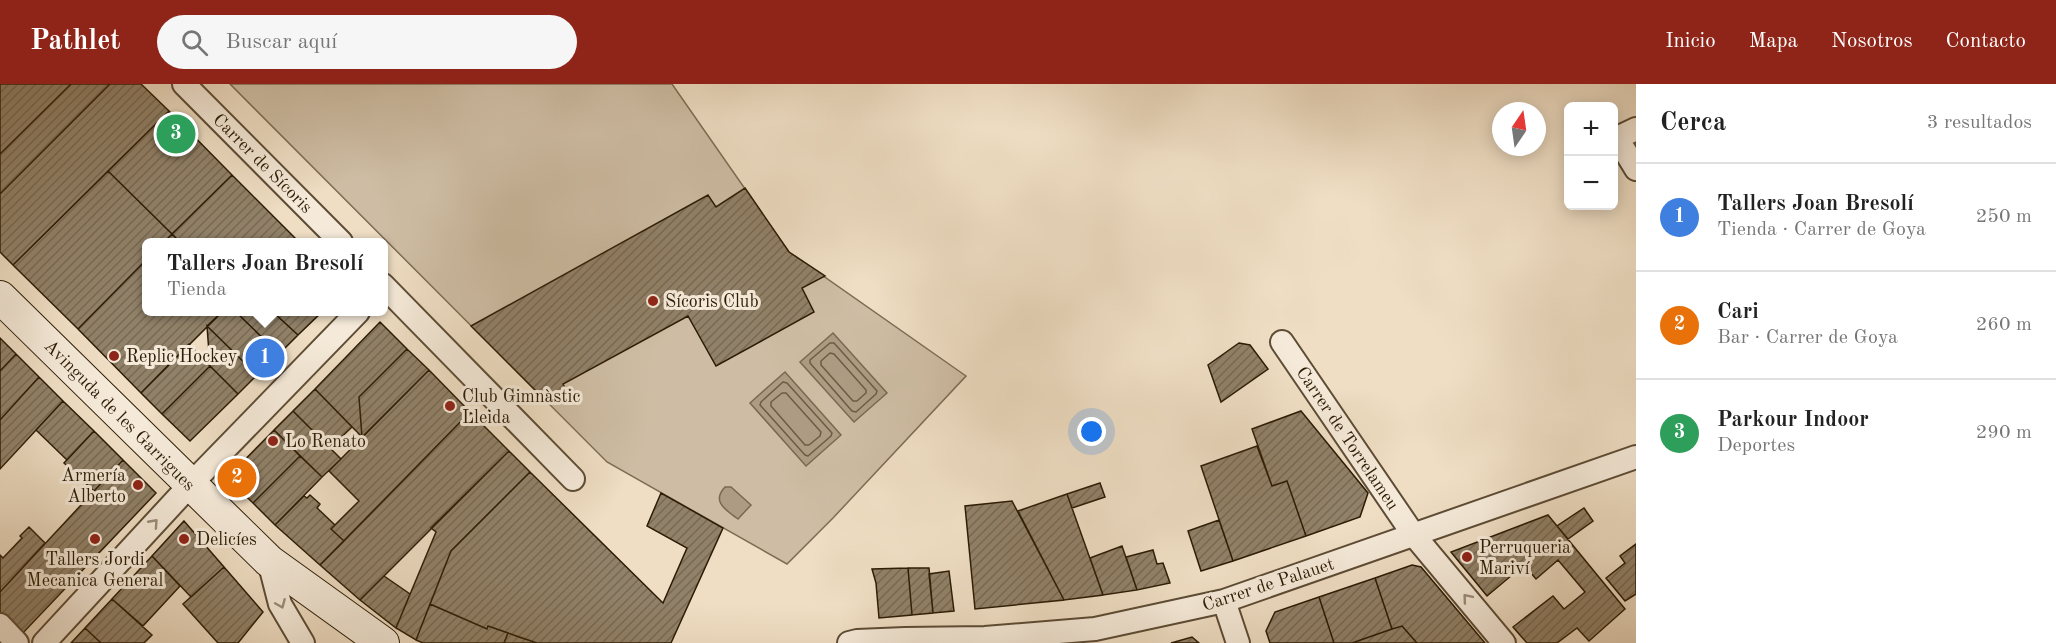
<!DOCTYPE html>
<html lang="es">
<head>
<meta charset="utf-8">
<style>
  :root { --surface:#fff; --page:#f6f6f6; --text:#222; --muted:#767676; --line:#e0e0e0; --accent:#8f2418 }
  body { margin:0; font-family:"Old Standard TT",serif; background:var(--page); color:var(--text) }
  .controls { position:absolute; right:18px; top:18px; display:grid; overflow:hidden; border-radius:9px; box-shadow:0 3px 15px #0003 }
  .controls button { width:54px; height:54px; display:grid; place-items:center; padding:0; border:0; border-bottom:2px solid var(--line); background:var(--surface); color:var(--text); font:30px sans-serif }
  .compass { position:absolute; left:1492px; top:18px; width:54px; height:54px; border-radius:50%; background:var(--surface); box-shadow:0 3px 15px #0003; rotate:13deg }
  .you { position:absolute; left:1092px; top:348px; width:21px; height:21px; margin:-15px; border:4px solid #fff; border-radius:50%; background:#1a73e8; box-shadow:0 0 0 9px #1a73e833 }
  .badge { display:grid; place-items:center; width:39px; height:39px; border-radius:50%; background:var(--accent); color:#fff; font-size:20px; font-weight:700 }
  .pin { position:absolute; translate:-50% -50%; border:3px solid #fff; box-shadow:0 2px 6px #0006 }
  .popup { position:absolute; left:142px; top:154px; width:246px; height:78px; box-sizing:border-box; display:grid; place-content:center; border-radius:9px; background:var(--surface); filter:drop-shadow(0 2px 4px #0005); font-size:20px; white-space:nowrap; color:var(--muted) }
  .popup b { font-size:22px; color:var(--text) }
  .popup::after { content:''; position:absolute; left:50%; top:100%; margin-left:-12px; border:12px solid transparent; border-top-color:var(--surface) }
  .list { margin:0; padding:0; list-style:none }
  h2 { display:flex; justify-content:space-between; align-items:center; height:78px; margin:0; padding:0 24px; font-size:26px }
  h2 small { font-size:20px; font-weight:400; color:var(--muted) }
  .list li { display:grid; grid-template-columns:39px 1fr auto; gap:18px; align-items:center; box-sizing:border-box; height:108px; padding:0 24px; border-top:2px solid var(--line) }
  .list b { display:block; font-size:22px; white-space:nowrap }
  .list p { margin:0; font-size:20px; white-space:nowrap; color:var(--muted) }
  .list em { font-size:20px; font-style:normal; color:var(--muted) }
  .icon { flex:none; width:33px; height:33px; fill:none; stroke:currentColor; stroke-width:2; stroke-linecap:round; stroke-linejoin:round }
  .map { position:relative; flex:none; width:1636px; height:559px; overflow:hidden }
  header { display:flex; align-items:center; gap:36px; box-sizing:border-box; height:84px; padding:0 30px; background:var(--accent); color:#fff }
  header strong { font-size:28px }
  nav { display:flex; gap:33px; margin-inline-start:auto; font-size:21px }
  .search { width:420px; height:54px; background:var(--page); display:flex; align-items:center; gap:15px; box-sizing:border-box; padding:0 21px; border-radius:33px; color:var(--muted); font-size:22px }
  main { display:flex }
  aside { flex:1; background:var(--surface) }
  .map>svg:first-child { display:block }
  .grass { fill:#cebda4; stroke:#7d6c54; stroke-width:1.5 }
  .water { fill:#ad9c83; stroke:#796951; stroke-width:1.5 }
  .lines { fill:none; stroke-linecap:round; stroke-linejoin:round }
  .shore { stroke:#6c5c44; stroke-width:1.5 }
  .building { fill:url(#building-hatch); stroke:#2c1c05; stroke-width:1.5 }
  .street-casing { stroke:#5d4c35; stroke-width:26 }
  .secondary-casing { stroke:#2c1c05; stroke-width:34 }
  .street { stroke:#f5ead9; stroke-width:22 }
  .secondary { stroke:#f5ead9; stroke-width:32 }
  .oneway { stroke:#9b8d7a }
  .poi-dot { fill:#8f2418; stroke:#f5ead9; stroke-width:2 }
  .labels { text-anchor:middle; stroke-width:6; stroke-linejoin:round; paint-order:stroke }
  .street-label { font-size:18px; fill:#2c1c05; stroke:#f5ead9 }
  .poi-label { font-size:18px; fill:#2c1c05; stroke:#f5ead9; text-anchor:start }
</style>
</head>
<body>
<header>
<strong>Pathlet</strong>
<div class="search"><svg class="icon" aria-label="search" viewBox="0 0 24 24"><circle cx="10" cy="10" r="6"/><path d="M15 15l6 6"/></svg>Buscar aquí</div>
<nav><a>Inicio</a><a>Mapa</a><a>Nosotros</a><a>Contacto</a></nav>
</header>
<main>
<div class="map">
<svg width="1636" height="559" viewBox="0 0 1636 559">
  <defs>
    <pattern id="building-hatch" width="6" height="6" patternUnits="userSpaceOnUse" patternTransform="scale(1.5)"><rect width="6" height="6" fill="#918168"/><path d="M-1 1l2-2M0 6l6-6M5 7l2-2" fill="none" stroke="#776954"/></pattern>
  </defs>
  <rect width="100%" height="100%" fill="#efdec4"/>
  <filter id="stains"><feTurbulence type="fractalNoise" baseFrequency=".00333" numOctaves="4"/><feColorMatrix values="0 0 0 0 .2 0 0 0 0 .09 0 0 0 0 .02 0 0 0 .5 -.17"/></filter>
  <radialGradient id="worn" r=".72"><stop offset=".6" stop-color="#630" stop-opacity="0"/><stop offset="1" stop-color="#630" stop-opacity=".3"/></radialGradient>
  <path class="grass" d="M230,0H672L789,168L966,292L833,434L787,480L607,378Z"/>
  <path class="water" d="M833,249L887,309L854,338L800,278Z
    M785,288L841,351L806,382L750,319Z
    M725,403H731L751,421L738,435C726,426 711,418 725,403Z"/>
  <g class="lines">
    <path class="shore" d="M830,259H834L877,307L876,310L856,328L852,327L810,279V276Z
      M830,269L834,270L866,306V309L857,317H853L821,281V277Z
      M783,298L787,299L832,349L831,352L808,372L805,371L760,321L761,318Z
      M782,309H786L821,348L820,352L809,361H805L771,322V318Z"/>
  </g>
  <path class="building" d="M0,0H71L0,70Z
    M71,0H110L0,110V70Z
    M110,0H141L169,27L13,181L0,168V110Z
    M169,27L232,91L172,150L108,87Z
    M108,87L172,150L164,158H146V176L78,245L13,181Z
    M232,91L295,154L291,158H180L172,150Z
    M745,104L789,168L825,192L802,204L814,228L716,282L688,232L563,300L566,306L546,317L471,242L708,111L716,123Z
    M172,150L180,158H164Z
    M146,176V228H222L141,309L78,245Z
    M222,228H236L279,270L257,291L207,242Z
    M236,228H273L298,251L279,270Z
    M273,228H322L298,251Z
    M380,238L407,265L359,313L362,353L315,305Z
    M207,242L257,291L238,310L210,282Z
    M0,254L16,270L0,287Z
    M1239,259L1250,261L1268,285L1221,318L1208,281Z
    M189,260L210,282L162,330L141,309Z
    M407,265L429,286L362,353L359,313Z
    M16,270L39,293L0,336V287Z
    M210,282L238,310L190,357L162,330Z
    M429,286L470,328L344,457L331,445L359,417L329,387Z
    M39,293L63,317L0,385V336Z
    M315,305L352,343L330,364L293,327Z
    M63,317L94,347L67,376L36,346Z
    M293,327L341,375L322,393L274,346Z
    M1301,327L1368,409L1360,433L1306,452L1287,397L1272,402L1252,345Z
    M470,328L509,367L360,516L320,481Z
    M274,346L300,372L253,419L227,394Z
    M94,347L123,376L94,407L64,379Z
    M1257,362L1272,402L1287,397L1306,452L1233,477L1201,382Z
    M509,367L530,388L451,467L416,556L396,544L436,448L431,444Z
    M300,372L322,393L275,441L253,419Z
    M123,376L156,409L21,551L0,528V508Z
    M530,388L663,519L687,464L647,442L661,409L723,444L671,559H537L488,542L487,545L430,520L451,467Z
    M1100,399L1105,413L1072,424L1067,410Z
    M1067,410L1072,424L1103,511L1064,516L1018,427Z
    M310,411L320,420L317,424L335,441L331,445L344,457L320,481L275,441L304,412L307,414Z
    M1012,417L1064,516L975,525L965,422Z
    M1584,424L1593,437L1568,455L1557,442Z
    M1548,431L1625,525L1589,557L1577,544L1557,559H1527L1513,543L1553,512L1564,525L1585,508L1558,476L1536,495L1524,481L1487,512L1451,468Z
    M1219,436L1233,477L1201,487L1188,447Z
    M184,437L224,483L191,513L152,472Z
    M29,443L45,459L0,508V471L3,474L22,454L20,452Z
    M1636,460V510L1625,517L1606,494L1625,479L1620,472Z
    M1122,462L1137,506L1103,511L1090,474Z
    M1153,466L1157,480L1163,479L1170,499L1137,506L1126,473Z
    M152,472L180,502L143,542L112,515Z
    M1412,481L1421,483L1485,559H1417L1402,542L1392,545L1375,494Z
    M224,483L263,528L238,559H218L183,520Z
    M908,484L912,531L879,534L876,499L872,485Z
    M908,484H929L933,529L912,531Z
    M949,487L954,527L933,529L929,490Z
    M384,492L410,510L396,544L360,516Z
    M1375,494L1392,545L1352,559H1334L1319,513Z
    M1319,513L1334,559H1270L1266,547L1275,528Z
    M112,515L152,551L144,559H101L85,544Z
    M430,520L487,545L488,542L508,549L504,559H423L416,556Z
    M1402,542L1417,559H1352L1392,545Z
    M85,544L101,559H71Z
    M508,549L519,553L537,559H504Z
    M1192,553L1199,559H1171Z"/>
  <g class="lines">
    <g class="street-casing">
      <path id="street" d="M184,0L341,158
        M1636,45L1617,54L1636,85
        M383,201L573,395
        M1282,258L1413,450L1504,559
        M269,477L280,520L303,559
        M1224,517L1238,559
        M0,541L17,559
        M44,559L190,401L358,228
        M849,559L857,557L905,555L985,554L1095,545L1224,517L1636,373"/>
    </g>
    <g class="secondary-casing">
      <path id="secondary" d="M0,213L269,477L383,559"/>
    </g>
    <use href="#street" class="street"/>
    <use href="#secondary" class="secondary"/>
  </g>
  <defs><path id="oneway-chevron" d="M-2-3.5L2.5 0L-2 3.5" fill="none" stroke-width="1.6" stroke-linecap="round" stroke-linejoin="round" transform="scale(1.5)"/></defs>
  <g class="oneway">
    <use href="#oneway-chevron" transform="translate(154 439) rotate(-48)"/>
    <use href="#oneway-chevron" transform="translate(1467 514) rotate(-130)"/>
    <use href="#oneway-chevron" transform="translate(281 520) rotate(67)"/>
  </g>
  <g class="poi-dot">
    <circle cx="653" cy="217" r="6"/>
    <circle cx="114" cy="272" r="6"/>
    <circle cx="450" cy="322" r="6"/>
    <circle cx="273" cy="357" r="6"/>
    <circle cx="138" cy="401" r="6"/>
    <circle cx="95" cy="455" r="6"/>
    <circle cx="184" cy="455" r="6"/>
    <circle cx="1467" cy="473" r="6"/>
  </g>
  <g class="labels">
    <g class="street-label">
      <text transform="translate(263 79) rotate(45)" y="6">Carrer de Sícoris</text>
      <text transform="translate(120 331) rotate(45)" y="6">Avinguda de les Garrigues</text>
      <text transform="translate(1348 354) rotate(56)" y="6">Carrer de Torrelameu</text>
      <text transform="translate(1268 500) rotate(-18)" y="6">Carrer de Palauet</text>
    </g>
    <g class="poi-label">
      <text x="665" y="223">Sícoris Club</text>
      <text x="126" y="278">Replic Hockey</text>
      <text x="462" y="318">Club Gimnàstic<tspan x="462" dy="21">Lleida</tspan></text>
      <text x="285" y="363">Lo Renato</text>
      <text x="126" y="397" text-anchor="end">Armería<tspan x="126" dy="21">Alberto</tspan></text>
      <text x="196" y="461">Delicíes</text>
      <text x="1479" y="469">Perruqueria<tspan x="1479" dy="21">Mariví</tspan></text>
      <text x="95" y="481" text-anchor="middle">Tallers Jordi<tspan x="95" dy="21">Mecanica General</tspan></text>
    </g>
  </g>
  <rect width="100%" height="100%" filter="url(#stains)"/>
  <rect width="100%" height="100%" fill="url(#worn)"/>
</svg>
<div class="controls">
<button>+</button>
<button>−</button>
</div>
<svg class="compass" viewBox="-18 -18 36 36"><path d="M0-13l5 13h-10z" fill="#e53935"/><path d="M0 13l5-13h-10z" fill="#767676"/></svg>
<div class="you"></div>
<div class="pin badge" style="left:265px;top:274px;background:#3f7fe0">1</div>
<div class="popup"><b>Tallers Joan Bresolí</b>Tienda</div>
<div class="pin badge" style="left:237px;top:394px;background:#e8710a">2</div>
<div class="pin badge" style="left:176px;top:50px;background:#2e9e5b">3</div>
</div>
<aside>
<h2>Cerca<small>3 resultados</small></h2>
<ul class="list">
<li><span class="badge" style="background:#3f7fe0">1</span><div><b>Tallers Joan Bresolí</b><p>Tienda · Carrer de Goya</p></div><em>250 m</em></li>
<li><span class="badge" style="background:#e8710a">2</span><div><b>Cari</b><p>Bar · Carrer de Goya</p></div><em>260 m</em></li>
<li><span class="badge" style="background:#2e9e5b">3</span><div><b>Parkour Indoor</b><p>Deportes</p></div><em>290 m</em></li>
</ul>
</aside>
</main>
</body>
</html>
